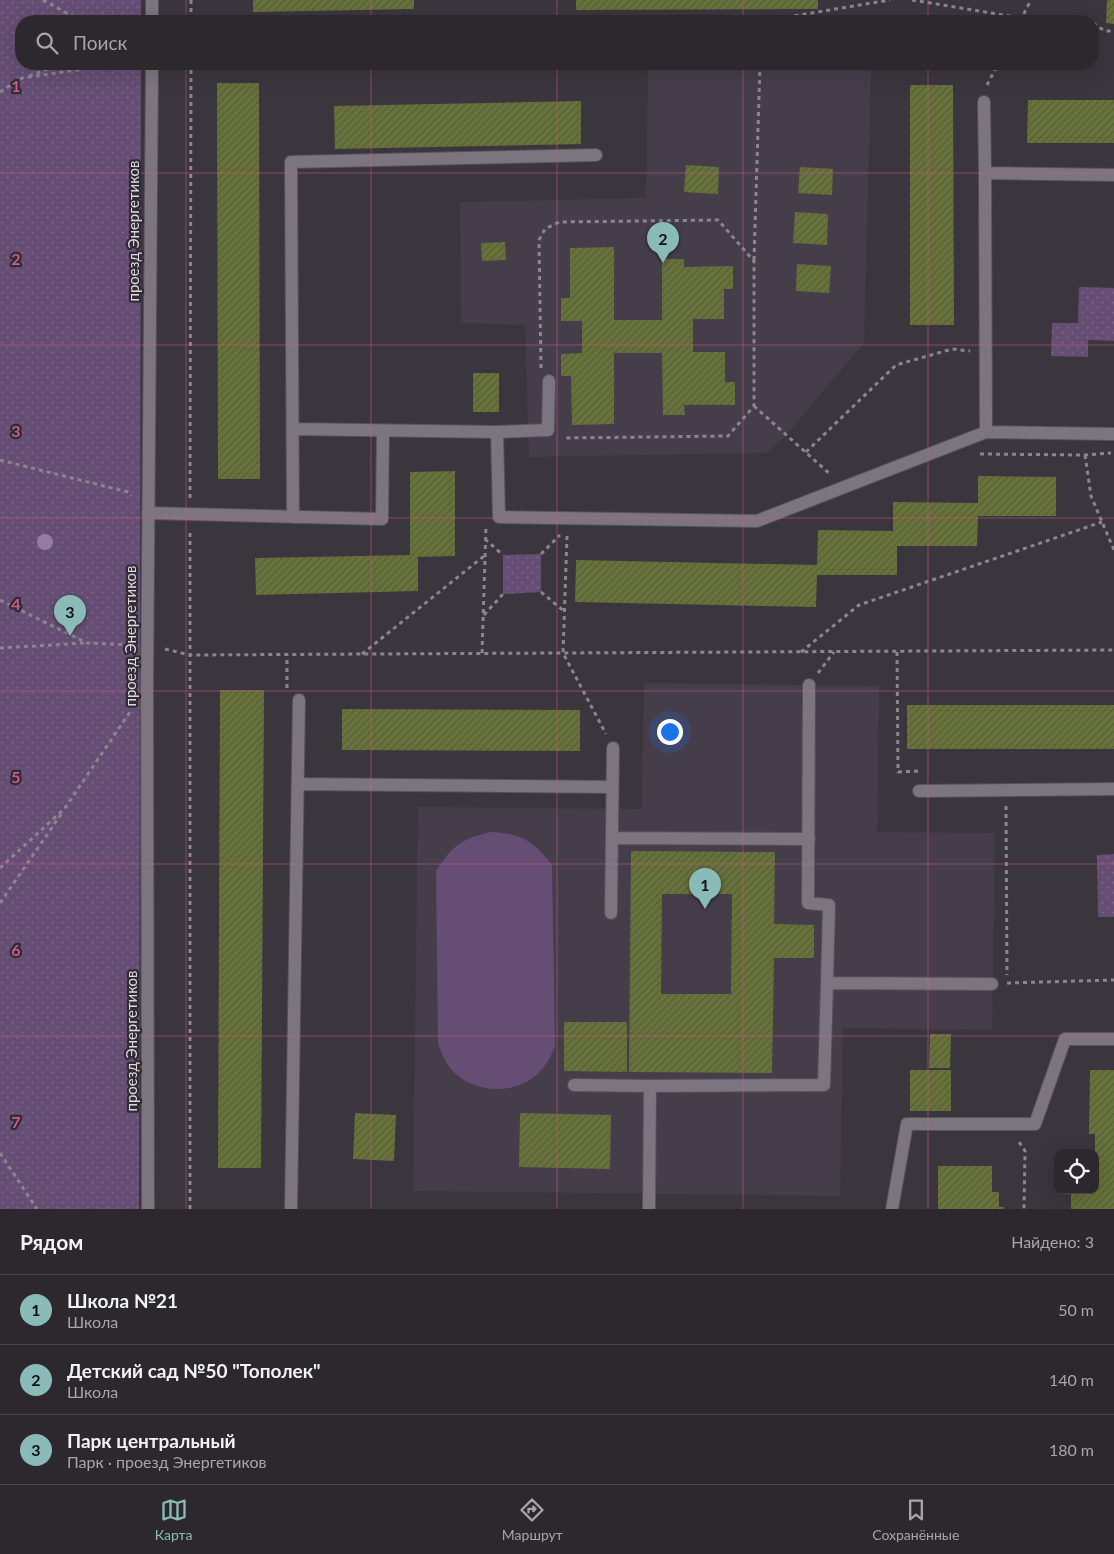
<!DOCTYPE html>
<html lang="ru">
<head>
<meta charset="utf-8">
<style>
  :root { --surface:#2c282e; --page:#38343a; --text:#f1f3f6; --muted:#a6a6aa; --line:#48444a; --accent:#8bbbb9 }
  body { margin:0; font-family:Lato,sans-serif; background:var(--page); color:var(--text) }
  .controls { position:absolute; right:15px; bottom:15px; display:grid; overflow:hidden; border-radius:10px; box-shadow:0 5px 20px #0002 }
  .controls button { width:45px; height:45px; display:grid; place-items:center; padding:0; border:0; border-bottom:1px solid var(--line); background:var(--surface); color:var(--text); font:25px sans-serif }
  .you { position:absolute; left:669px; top:731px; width:18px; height:18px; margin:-12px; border:4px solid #fff; border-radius:50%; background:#1a73e8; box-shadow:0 0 0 8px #1a73e833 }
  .badge { display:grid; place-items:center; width:32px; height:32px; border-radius:50%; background:var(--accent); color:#111; font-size:16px; font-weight:700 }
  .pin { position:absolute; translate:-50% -41px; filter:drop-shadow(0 1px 2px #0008) }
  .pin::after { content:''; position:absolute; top:26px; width:18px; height:15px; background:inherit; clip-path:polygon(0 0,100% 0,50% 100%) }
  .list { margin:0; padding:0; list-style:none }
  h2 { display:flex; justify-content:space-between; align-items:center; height:65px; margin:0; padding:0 20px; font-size:21px }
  h2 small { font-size:16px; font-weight:400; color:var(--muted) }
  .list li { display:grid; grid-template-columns:32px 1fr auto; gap:15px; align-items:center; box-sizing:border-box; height:70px; padding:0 20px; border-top:1px solid var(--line) }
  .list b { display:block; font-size:19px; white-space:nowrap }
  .list p { margin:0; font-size:16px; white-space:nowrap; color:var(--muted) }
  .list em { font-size:16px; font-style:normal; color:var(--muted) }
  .icon { flex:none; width:28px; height:28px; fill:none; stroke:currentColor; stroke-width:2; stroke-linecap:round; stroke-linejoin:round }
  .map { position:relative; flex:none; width:1114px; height:1209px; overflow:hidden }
  .search { position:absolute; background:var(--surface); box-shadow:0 5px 20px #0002; left:15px; right:15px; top:15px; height:55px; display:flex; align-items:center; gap:12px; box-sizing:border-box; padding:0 18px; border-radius:20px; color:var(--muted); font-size:19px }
  .sheet { height:275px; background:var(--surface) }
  nav { display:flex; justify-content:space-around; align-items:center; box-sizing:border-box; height:70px; border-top:1px solid var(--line); background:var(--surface); font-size:14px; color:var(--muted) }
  nav a { display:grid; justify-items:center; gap:2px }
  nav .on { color:var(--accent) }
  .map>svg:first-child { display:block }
  .built { fill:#463d4b }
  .park { fill:url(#park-dots) }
  .pitch { fill:#654d73 }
  .building { fill:url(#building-hatch); fill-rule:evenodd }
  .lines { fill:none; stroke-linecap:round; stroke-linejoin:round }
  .lane-casing { stroke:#565259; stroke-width:14 }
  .secondary-casing { stroke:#565259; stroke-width:14 }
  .path { stroke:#8b868e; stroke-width:3; stroke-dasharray:4 4; stroke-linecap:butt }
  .lane { stroke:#7c757f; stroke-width:12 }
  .secondary { stroke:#7c757f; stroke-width:12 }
  .tree { fill:#9679a6 }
  .grid { fill:none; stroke:#cb5c89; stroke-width:1; stroke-opacity:0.55 }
  .labels { text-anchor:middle; stroke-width:4.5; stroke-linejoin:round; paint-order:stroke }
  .street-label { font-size:15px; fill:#ddd9df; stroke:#312b34 }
  .grid-label { font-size:16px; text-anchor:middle; font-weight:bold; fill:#cb5c89; stroke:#312b34; stroke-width:4.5; stroke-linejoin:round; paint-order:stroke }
</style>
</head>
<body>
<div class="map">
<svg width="1114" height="1209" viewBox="0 0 1114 1209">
  <defs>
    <pattern id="park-dots" width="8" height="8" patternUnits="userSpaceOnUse" patternTransform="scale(1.25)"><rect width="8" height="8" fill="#654d73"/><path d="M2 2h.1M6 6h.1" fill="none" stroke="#7b6686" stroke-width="1.8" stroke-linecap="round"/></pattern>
    <pattern id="building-hatch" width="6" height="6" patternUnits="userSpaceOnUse" patternTransform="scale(1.25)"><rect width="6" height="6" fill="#687339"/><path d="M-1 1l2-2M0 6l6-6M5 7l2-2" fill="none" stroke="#575c3e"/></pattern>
  </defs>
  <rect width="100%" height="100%" fill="#3b353e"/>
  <path class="built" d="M648,69L871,70L864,343L786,435L767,453L529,457L525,325L461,323L460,202L646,198Z
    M644,683L879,686L877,832L995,833L992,1030L843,1028L840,1196L413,1191L418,807L642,809Z"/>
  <path class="park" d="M0,0H141V21H21V64H141L139,1209H0Z
    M1079,287L1114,288V341L1088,340V357L1051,356L1052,323H1078Z
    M541,554V592L503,594V555Z
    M1114,854V917H1098L1097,855Z"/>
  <path class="pitch" d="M490,832C520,833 534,841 552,865L555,1047C552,1052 550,1059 546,1064C527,1093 484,1097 457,1075C447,1067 442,1055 438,1043L436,871C453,845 460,840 490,832Z"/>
  <path class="building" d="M253,0H414V9L253,12Z
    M576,0H818V9L576,10Z
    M1107,0H1114V24L1106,23Z
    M217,83H259L260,479H218Z
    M910,85H953L954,325H910Z
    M1028,100H1114V143H1027Z
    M581,101V144L335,149L334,106Z
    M686,165L719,167L718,194L684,192Z
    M800,167L833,169L832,195L798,193Z
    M795,212L828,214L827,245L793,243Z
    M505,242L506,260L482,261L481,243Z
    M614,247V320H662V259H684V267L733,266V289H724V319H693V352H725V382H735V405H684L685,415H663L662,353H614V424L572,425L571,376H561V354L582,353V321H561V298H570V248Z
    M797,264L831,266L829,293L796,291Z
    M473,373H499V412H473Z
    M455,471V556L418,557V591L256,595L255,558L410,555V472Z
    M978,476L1056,477V516H978L977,546H897V575H817L816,607L575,602L576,560L817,565L818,530L893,531V502L978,503Z
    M220,690H264L261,1168H218Z
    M907,705H1114V749H907Z
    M342,709L580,710V751L342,750Z
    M631,851L775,852L774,924L814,925V958H774L772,1073L629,1072ZM662,894H732L731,994H661Z
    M564,1022H627V1072L564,1071Z
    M930,1034H951L950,1068H929Z
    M910,1070H951V1111H910Z
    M1090,1070H1114V1209H1071V1190H1095V1134H1089Z
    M355,1113L396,1115L394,1161L353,1159Z
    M520,1113L611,1115L610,1169L519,1167Z
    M938,1166H992V1192H999V1207H1004V1209H938Z"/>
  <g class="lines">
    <g class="lane-casing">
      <path id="lane" d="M984,102L985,173
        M293,429L497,432L499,517L757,521L986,432L1114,434
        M497,432L548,430L549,381
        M986,432L985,173L1114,175
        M148,513L382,519L383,431
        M293,517L291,162L596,155
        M809,685L808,903L829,905L827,983
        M298,784L612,787
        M919,791L1114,789
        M612,838L809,839
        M611,913L613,748
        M574,1085L650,1086
        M291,1209L299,700
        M649,1209L650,1086L824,1085L827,983L992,984
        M892,1209L907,1124H1035L1065,1039H1114"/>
    </g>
    <g class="secondary-casing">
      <path id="secondary" d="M152,21V0
        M148,1209L147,687L152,64"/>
    </g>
    <path class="path" d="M43,0L81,21
      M191,0V21
      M912,0L1022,18L1085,19L1089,21
      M763,21L890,0
      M1020,21L1031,0
      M1093,23L1105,31H1114
      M29,76L62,64
      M987,85L998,64
      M0,92L22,78L118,64
      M754,260L760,64
      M541,368L539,240L545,229L559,222L718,220L754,261V406L728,436L563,438
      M754,406L831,475
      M806,452L896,365L952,349L970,351
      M980,454L1085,455L1111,453
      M1085,455L1091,496L1114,550
      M0,460L128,492L131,496
      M190,498L191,64
      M567,536L563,653L606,734
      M485,539L503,555
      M541,554L560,535
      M541,592L565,612
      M0,600L87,643L132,645
      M484,615L503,594
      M0,648L86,643
      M165,649L190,655L1114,650
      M801,652L859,605L1102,522
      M897,652L898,772L919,771V773
      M482,653L486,527
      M362,654L484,556
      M818,673L834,652
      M287,688V655
      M1006,806L1007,975
      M0,868L65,808L130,712
      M0,903L62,813
      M1007,983L1114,980
      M1019,1142L1025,1151L1024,1209
      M0,1153L37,1209
      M190,1209V530"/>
    <use href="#lane" class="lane"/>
    <use href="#secondary" class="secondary"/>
  </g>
  <circle class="tree" cx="45" cy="542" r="8"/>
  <path class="grid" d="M186,0V21M371,0V21M557,0V21M743,0V21M928,0V21M186,64V1209M371,64V1209M557,64V1209M743,64V1209M928,64V1209M0,173H1114M0,345H1114M0,518H1114M0,691H1114M0,864H1114M0,1036H1114"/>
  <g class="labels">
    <g class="street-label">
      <text transform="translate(134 231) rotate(-90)" y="5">проезд Энергетиков</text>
      <text transform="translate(131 636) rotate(-90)" y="5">проезд Энергетиков</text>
      <text transform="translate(132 1041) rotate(-90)" y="5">проезд Энергетиков</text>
    </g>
  </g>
  <g class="grid-label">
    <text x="16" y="92">1</text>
    <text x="16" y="265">2</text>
    <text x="16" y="437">3</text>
    <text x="16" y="610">4</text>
    <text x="16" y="783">5</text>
    <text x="16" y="956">6</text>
    <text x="16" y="1128">7</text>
  </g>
</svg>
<div class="controls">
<button><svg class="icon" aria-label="locate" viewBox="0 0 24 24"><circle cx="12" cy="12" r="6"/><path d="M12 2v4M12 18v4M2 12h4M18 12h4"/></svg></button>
</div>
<div class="you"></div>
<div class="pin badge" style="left:705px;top:909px">1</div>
<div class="pin badge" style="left:663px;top:263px">2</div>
<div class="pin badge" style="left:70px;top:636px">3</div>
<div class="search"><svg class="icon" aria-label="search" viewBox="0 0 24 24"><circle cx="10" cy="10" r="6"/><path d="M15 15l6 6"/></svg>Поиск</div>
</div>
<section class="sheet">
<h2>Рядом<small>Найдено: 3</small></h2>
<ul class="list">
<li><span class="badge">1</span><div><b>Школа №21</b><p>Школа</p></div><em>50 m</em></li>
<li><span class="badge">2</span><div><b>Детский сад №50 &quot;Тополек&quot;</b><p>Школа</p></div><em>140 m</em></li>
<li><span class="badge">3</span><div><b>Парк центральный</b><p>Парк · проезд Энергетиков</p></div><em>180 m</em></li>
</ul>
</section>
<nav>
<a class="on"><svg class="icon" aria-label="map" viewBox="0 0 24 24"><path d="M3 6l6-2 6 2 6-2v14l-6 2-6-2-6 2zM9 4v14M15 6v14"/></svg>Карта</a>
<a><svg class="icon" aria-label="directions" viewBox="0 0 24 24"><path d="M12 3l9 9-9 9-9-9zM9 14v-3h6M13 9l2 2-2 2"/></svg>Маршрут</a>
<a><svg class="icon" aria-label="saved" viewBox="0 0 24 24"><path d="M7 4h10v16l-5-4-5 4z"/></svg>Сохранённые</a>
</nav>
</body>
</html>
